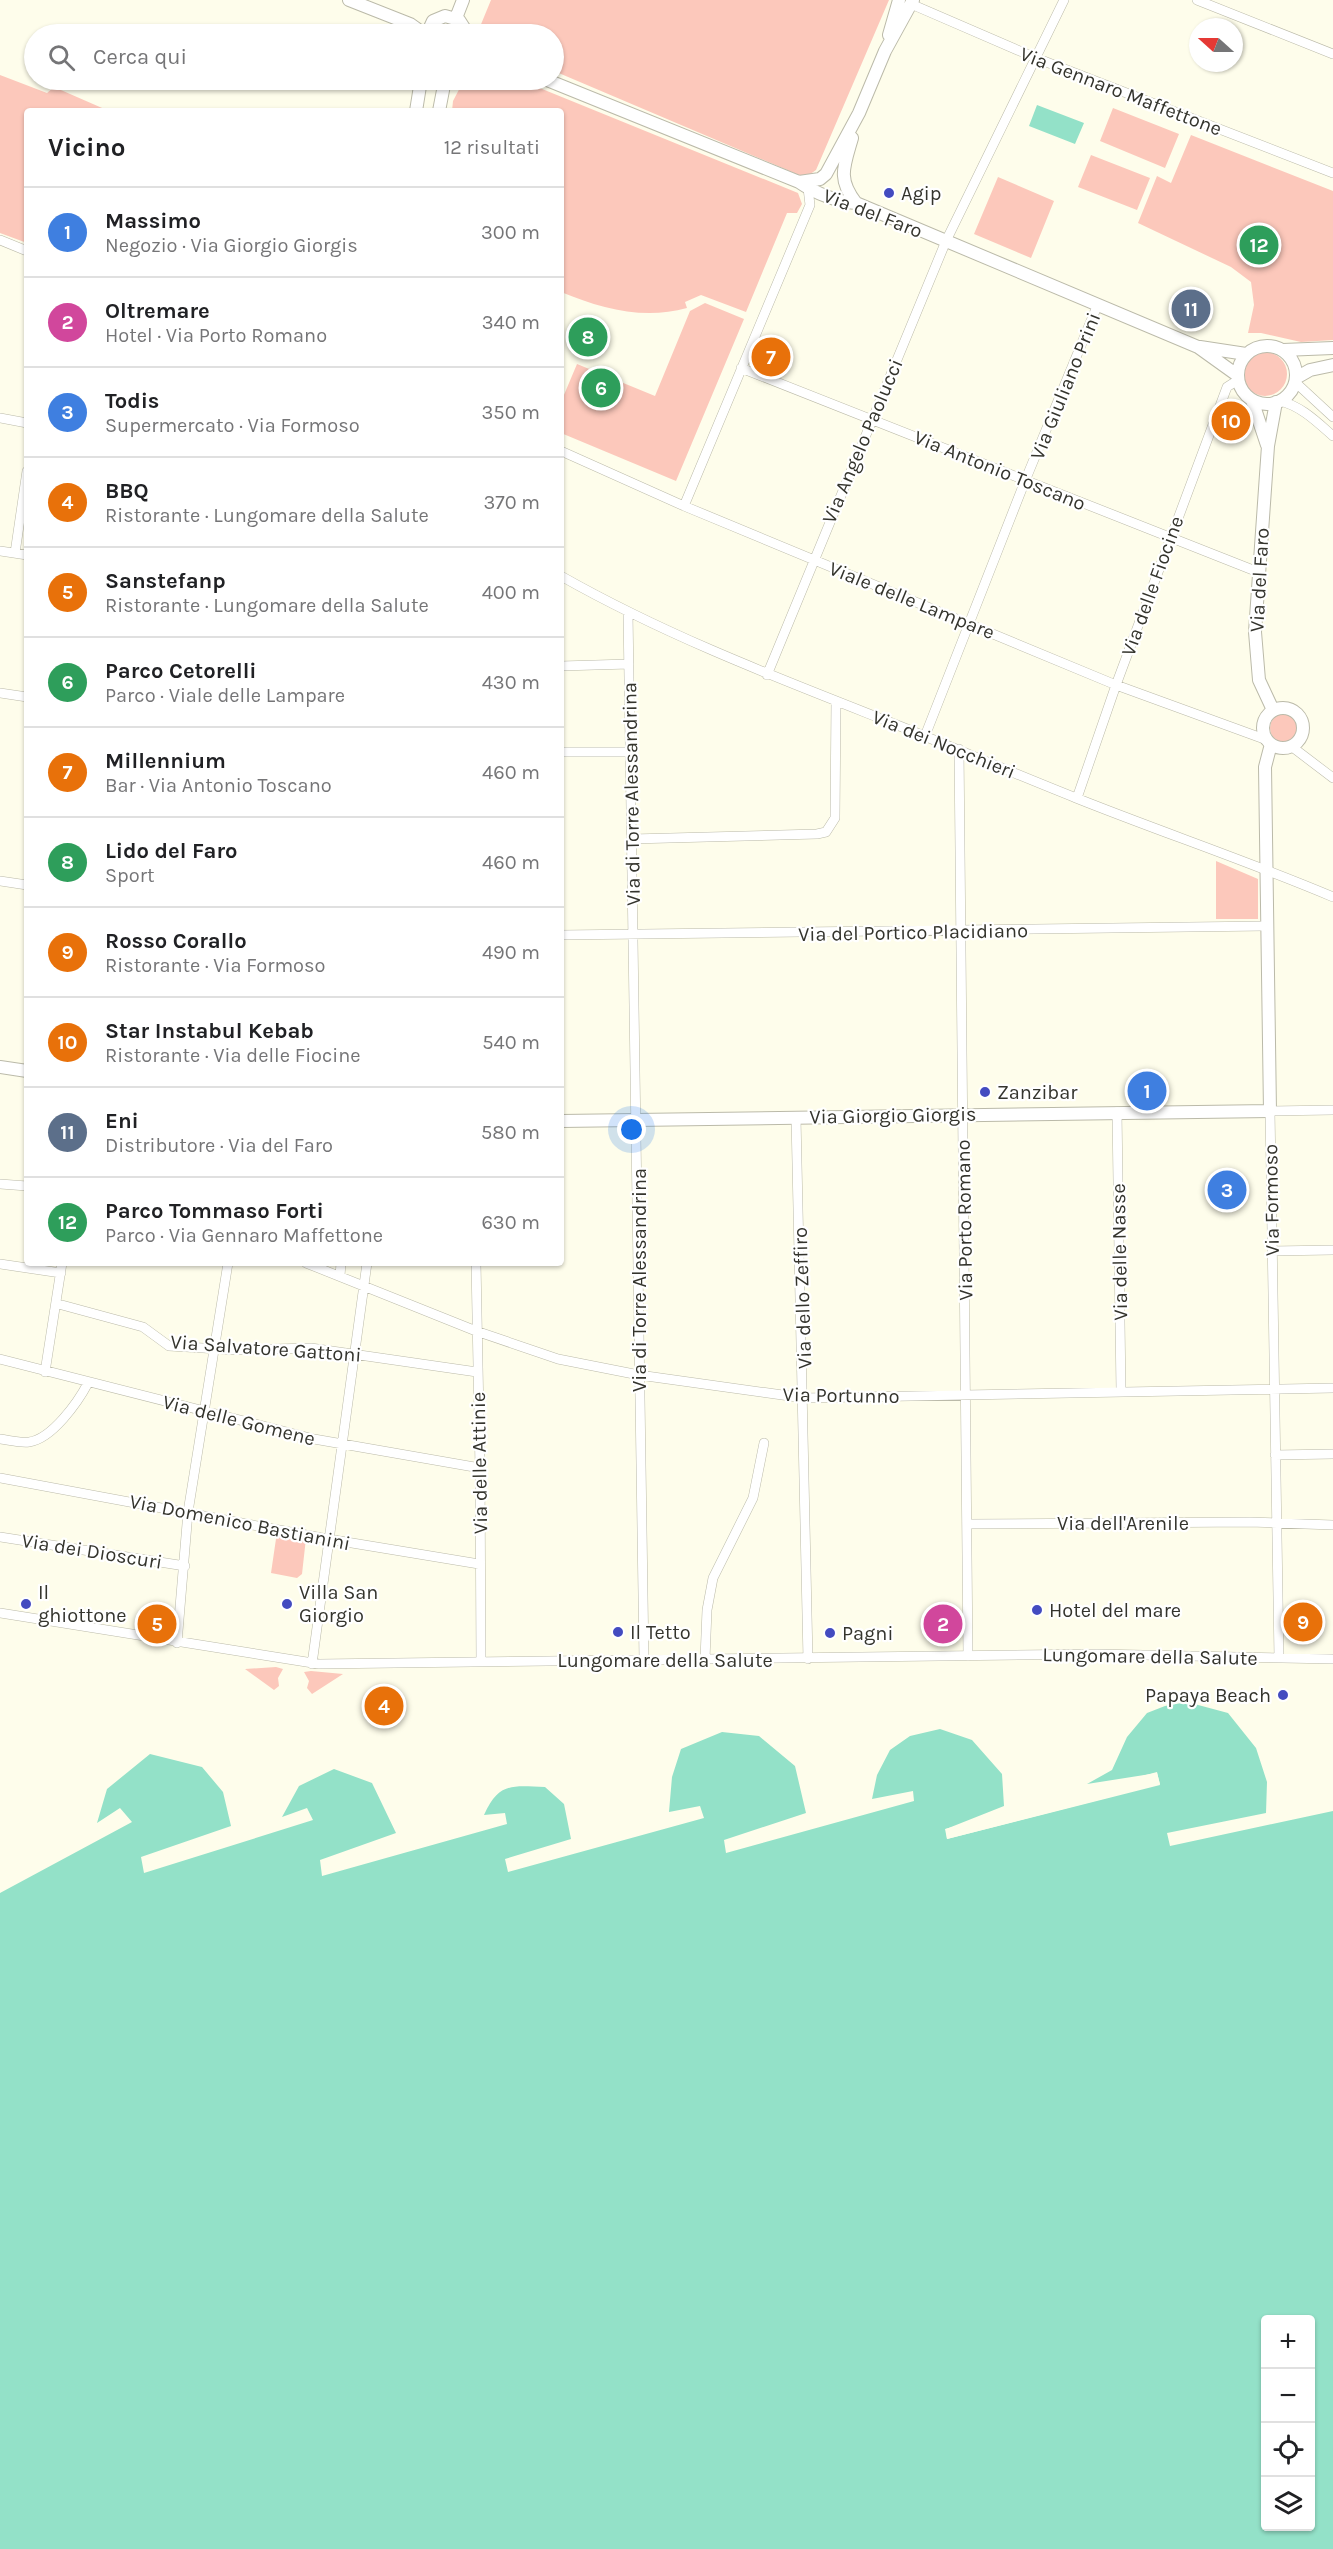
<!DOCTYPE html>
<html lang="it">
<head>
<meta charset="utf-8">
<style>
  :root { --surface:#fff; --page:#f2f2f2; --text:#202124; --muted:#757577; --line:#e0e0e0; --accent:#434bc0 }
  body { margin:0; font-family:Karla,sans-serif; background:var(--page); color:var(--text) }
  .controls { position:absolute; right:18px; bottom:18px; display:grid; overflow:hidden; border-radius:6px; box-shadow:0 2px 4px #0004 }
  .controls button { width:54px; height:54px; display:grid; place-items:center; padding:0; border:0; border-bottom:2px solid var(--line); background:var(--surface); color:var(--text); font:30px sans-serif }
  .compass { position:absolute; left:1189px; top:18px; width:54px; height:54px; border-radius:50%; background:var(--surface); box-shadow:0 2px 4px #0004; rotate:291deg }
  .you { position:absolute; left:632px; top:1130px; width:21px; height:21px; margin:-15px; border:4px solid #fff; border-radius:50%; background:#1a73e8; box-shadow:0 0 0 9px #1a73e833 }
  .badge { display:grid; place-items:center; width:39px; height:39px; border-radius:50%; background:var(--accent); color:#fff; font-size:20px; font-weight:700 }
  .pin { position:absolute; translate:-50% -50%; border:3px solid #fff; box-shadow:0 2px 6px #0006 }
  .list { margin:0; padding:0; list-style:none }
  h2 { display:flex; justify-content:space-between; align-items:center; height:78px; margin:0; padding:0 24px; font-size:26px }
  h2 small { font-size:20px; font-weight:400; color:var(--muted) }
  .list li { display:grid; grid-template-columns:39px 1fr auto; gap:18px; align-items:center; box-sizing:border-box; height:90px; padding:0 24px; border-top:2px solid var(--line) }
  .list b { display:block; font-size:22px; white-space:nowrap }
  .list p { margin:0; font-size:20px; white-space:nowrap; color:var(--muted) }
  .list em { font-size:20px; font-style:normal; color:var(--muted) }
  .icon { flex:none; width:33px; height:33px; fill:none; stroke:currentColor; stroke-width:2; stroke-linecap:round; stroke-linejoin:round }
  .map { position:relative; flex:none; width:1333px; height:2549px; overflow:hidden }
  .search { position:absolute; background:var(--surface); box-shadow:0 2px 4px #0004; left:24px; top:24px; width:540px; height:66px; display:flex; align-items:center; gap:15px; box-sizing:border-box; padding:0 21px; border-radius:33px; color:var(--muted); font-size:22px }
  .panel { position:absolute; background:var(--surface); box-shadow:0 2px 4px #0004; left:24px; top:108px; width:540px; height:1158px; border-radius:6px }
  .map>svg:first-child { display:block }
  .green { fill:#fcc8bb }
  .water { fill:#93e1c8; fill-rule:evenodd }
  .pier { fill:#fefdeb }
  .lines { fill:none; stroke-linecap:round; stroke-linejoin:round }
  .minor-casing { stroke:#bbbaa9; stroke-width:10 }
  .tertiary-casing { stroke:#bbbaa9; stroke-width:14 }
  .minor { stroke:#fff; stroke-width:9 }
  .tertiary { stroke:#fff; stroke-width:12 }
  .poi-dot { fill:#434bc0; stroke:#fff; stroke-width:2 }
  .labels { text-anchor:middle; stroke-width:4.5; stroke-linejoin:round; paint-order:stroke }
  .street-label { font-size:20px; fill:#34342d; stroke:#fff }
  .poi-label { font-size:20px; fill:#34342d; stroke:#fff; text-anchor:start }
</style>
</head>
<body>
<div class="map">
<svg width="1333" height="2549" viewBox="0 0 1333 2549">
  <rect width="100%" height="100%" fill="#fefdeb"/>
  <path class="green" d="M491,0H889L816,170L809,175H799L554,71V34H477Z
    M0,75L47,93L54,87L109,111H27V243L0,233Z
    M464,80H520L798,193L802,204L797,213H787L746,312L701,295L685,302L687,308C644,320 602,309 561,292V111H452L453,101Z
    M1113,108L1179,134L1165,168L1100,141Z
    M1191,135L1333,191V340L1301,342L1261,333H1248L1254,305L1251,282L1231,267L1138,223L1157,176L1171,183Z
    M1091,155L1150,178L1137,210L1078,187Z
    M998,177L1054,201L1031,258L974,234Z
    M705,303L744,319L676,481L561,433V402L577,364L655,396L690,311Z
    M1243 374a22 22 0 1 1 44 0a22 22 0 1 1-44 0Z
    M1270 728a14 14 0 1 1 28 0a14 14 0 1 1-28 0Z
    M1216,861L1258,879V919H1216Z
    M277,1532L306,1538L302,1574L297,1578L271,1573Z
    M276,1667L283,1669L278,1678L279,1686L274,1690L245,1669Z
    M311,1671L343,1674L312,1694L307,1688L309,1681L304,1672Z"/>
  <path class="water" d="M1037,105L1084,123L1075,144L1029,126Z
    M1187,1702L1228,1713L1256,1748L1267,1782L1266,1813L1167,1833L1170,1846L1333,1811V2549H0V1893L132,1822L120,1808L97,1823L107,1789L150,1754L202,1767L223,1792L231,1826L141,1857L144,1873L313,1820L307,1808L282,1817L299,1786L334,1769L372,1783L396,1833L320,1860L322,1876L507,1824L505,1813L484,1815C499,1782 512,1786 545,1787L564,1804L571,1839L505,1859L508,1872L704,1818L700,1806L669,1812L672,1777L681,1749L722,1732L759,1736L795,1766L806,1813L724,1840L726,1853L914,1801L913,1791L872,1799L877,1775L890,1750L910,1736L940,1729L972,1740L1002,1774L1004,1806L946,1829L947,1839L1160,1784L1157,1773L1087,1784L1112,1770L1127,1737L1147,1713L1165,1706ZM1266,2320H1310V2526H1266Z"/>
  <path class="pier" d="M1157,1772L1160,1785L947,1839L945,1829L971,1822L949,1831L950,1836L1157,1783L1155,1776L1127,1780Z"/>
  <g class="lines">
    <g class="minor-casing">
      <path id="minor" d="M1197,0L1333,54
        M911,4L1036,58L1333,173
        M0,240L27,251
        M741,368L1258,572
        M1295,382L1333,417
        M1280,401C1301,406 1317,422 1333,436
        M0,418L27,423
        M561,451L684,506L1116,685L1267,740
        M684,506L810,205L808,188
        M0,551L27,555
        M15,553L27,471
        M561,576C665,635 775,677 887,721C950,746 1013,773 1076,798C1161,832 1248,861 1333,897
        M628,613L644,1660
        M561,666L629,664
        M767,675L946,241L1064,0
        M0,693L27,697
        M925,736L1025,481L1098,304
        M1291,746L1333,778
        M959,749L968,1656
        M561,752H632
        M1077,798L1116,685L1227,387L1238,380
        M632,839L817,834L826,832L835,818L836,701
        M0,881L27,885
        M561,935L1265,926
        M1117,1112L1121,1391
        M796,1118L808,1659
        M0,1184L27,1186
        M1272,1251L1333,1250
        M306,1263L476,1331L558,1359L639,1375L804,1398L1333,1388
        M476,1263L480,1468L481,1662
        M0,1264L61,1273
        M340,1276L341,1263
        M62,1305L143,1327L169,1346L237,1350L311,1348L477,1372
        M0,1359L314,1439L480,1468
        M45,1372L62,1263
        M0,1439C9,1440 19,1443 29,1442C52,1439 78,1402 88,1383
        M1275,1455L1333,1454
        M0,1478L328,1539L479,1564
        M969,1524L1250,1522L1333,1525
        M0,1537L185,1566
        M0,1613L319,1664L1097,1654L1333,1659
        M177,1643L188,1512L228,1263
        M1279,1658L1270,1111L1333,1110
        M705,1659L707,1610L713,1578L753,1498L764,1443
        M312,1664L367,1263"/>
    </g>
    <g class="tertiary-casing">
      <path id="tertiary" d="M349,0L410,24L424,34
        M456,18L463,0
        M427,34L433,21L445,16L459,20L468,34
        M889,35L899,0
        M547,80L799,182C815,193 837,202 856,203L1198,347L1237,375
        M416,111L421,80
        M439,111L445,80
        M852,138C844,166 837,179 856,203
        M799,182L820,179L826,174L859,113L885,51L913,0
        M1238 375a29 29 0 1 1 58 0a29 29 0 1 1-58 0Z
        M1200,347L1246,354
        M1283,350L1333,348
        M1296,378L1310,370L1333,365
        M1252,400L1267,445
        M1263 728a20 20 0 1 1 40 0a20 20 0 1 1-40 0Z
        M1273,710L1259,680L1255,632L1268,446L1276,402
        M0,1067L27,1071
        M561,1121L1270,1111L1265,767L1271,744"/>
    </g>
    <use href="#minor" class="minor"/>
    <use href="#tertiary" class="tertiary"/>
  </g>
  <g class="poi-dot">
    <circle cx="889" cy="193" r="6"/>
    <circle cx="985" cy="1092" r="6"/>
    <circle cx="26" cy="1604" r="6"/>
    <circle cx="287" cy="1604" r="6"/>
    <circle cx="1037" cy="1610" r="6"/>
    <circle cx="618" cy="1632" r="6"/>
    <circle cx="830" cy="1633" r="6"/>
    <circle cx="1283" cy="1695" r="6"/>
  </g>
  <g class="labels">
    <g class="street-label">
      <text transform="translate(1121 91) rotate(21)" y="7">Via Gennaro Maffettone</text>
      <text transform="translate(873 213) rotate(21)" y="7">Via del Faro</text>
      <text transform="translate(1065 386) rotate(-68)" y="7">Via Giuliano Prini</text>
      <text transform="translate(862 441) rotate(-67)" y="7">Via Angelo Paolucci</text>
      <text transform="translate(1000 470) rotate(22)" y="7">Via Antonio Toscano</text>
      <text transform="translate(1259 580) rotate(-87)" y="7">Via del Faro</text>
      <text transform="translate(1152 586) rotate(-70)" y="7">Via delle Fiocine</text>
      <text transform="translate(912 600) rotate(22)" y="7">Viale delle Lampare</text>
      <text transform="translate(944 744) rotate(22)" y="7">Via dei Nocchieri</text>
      <text transform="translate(631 794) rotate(-91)" y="7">Via di Torre Alessandrina</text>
      <text transform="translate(913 932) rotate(-1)" y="7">Via del Portico Placidiano</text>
      <text transform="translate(893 1115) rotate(-1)" y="7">Via Giorgio Giorgis</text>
      <text transform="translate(1271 1200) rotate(-91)" y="7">Via Formoso</text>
      <text transform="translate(964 1220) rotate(-91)" y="7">Via Porto Romano</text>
      <text transform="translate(1119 1252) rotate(-91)" y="7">Via delle Nasse</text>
      <text transform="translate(639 1280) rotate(-90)" y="7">Via di Torre Alessandrina</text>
      <text transform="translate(802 1298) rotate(-92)" y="7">Via dello Zeffiro</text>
      <text transform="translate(266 1348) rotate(4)" y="7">Via Salvatore Gattoni</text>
      <text transform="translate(841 1395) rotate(1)" y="7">Via Portunno</text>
      <text transform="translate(239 1420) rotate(14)" y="7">Via delle Gomene</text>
      <text transform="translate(479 1463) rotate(-91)" y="7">Via delle Attinie</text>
      <text transform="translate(240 1522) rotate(11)" y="7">Via Domenico Bastianini</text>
      <text x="1123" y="1530">Via dell'Arenile</text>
      <text transform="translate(92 1551) rotate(9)" y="7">Via dei Dioscuri</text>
      <text transform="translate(1150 1656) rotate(1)" y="7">Lungomare della Salute</text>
      <text x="665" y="1667">Lungomare della Salute</text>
    </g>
    <g class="poi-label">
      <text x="901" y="200">Agip</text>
      <text x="997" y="1099">Zanzibar</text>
      <text x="38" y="1599">Il<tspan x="38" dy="23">ghiottone</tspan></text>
      <text x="299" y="1599">Villa San<tspan x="299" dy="23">Giorgio</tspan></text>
      <text x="1049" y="1617">Hotel del mare</text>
      <text x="630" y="1639">Il Tetto</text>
      <text x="842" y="1640">Pagni</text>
      <text x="1271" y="1702" text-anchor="end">Papaya Beach</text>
    </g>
  </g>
</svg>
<div class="controls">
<button>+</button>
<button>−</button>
<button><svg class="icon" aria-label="locate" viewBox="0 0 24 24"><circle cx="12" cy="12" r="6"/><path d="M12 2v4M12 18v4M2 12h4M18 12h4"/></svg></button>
<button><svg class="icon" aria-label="layers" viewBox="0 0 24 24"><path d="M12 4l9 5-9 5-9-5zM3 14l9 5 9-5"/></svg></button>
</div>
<svg class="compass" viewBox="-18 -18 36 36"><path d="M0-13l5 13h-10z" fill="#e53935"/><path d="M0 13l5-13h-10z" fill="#757577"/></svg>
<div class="you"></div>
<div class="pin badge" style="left:1147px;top:1091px;background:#3f7fe0">1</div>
<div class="pin badge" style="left:943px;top:1624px;background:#d1479c">2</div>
<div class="pin badge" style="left:1227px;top:1190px;background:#3f7fe0">3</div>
<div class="pin badge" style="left:384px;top:1706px;background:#e8710a">4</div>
<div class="pin badge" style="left:157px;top:1624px;background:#e8710a">5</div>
<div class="pin badge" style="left:601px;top:388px;background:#2e9e5b">6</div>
<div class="pin badge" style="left:771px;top:357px;background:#e8710a">7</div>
<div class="pin badge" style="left:588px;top:337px;background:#2e9e5b">8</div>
<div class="pin badge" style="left:1303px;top:1622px;background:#e8710a">9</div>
<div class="pin badge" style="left:1231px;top:421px;background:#e8710a">10</div>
<div class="pin badge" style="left:1191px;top:309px;background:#5c6f8a">11</div>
<div class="pin badge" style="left:1259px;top:245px;background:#2e9e5b">12</div>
<div class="search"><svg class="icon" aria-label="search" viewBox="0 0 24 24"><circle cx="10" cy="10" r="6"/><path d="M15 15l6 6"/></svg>Cerca qui</div>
<section class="panel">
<h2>Vicino<small>12 risultati</small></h2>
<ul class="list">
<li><span class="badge" style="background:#3f7fe0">1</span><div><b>Massimo</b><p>Negozio · Via Giorgio Giorgis</p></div><em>300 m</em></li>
<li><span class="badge" style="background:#d1479c">2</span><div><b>Oltremare</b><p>Hotel · Via Porto Romano</p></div><em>340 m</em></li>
<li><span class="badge" style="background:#3f7fe0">3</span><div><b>Todis</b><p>Supermercato · Via Formoso</p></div><em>350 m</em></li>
<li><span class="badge" style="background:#e8710a">4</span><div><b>BBQ</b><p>Ristorante · Lungomare della Salute</p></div><em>370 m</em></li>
<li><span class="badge" style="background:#e8710a">5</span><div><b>Sanstefanp</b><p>Ristorante · Lungomare della Salute</p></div><em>400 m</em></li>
<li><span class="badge" style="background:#2e9e5b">6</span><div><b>Parco Cetorelli</b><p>Parco · Viale delle Lampare</p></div><em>430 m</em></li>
<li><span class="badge" style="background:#e8710a">7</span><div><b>Millennium</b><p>Bar · Via Antonio Toscano</p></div><em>460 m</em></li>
<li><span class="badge" style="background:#2e9e5b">8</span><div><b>Lido del Faro</b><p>Sport</p></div><em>460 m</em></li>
<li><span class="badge" style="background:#e8710a">9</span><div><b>Rosso Corallo</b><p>Ristorante · Via Formoso</p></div><em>490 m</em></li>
<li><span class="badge" style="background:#e8710a">10</span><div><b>Star Instabul Kebab</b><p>Ristorante · Via delle Fiocine</p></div><em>540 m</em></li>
<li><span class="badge" style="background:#5c6f8a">11</span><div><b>Eni</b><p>Distributore · Via del Faro</p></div><em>580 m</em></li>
<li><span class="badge" style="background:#2e9e5b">12</span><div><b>Parco Tommaso Forti</b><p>Parco · Via Gennaro Maffettone</p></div><em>630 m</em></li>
</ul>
</section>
</div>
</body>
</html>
